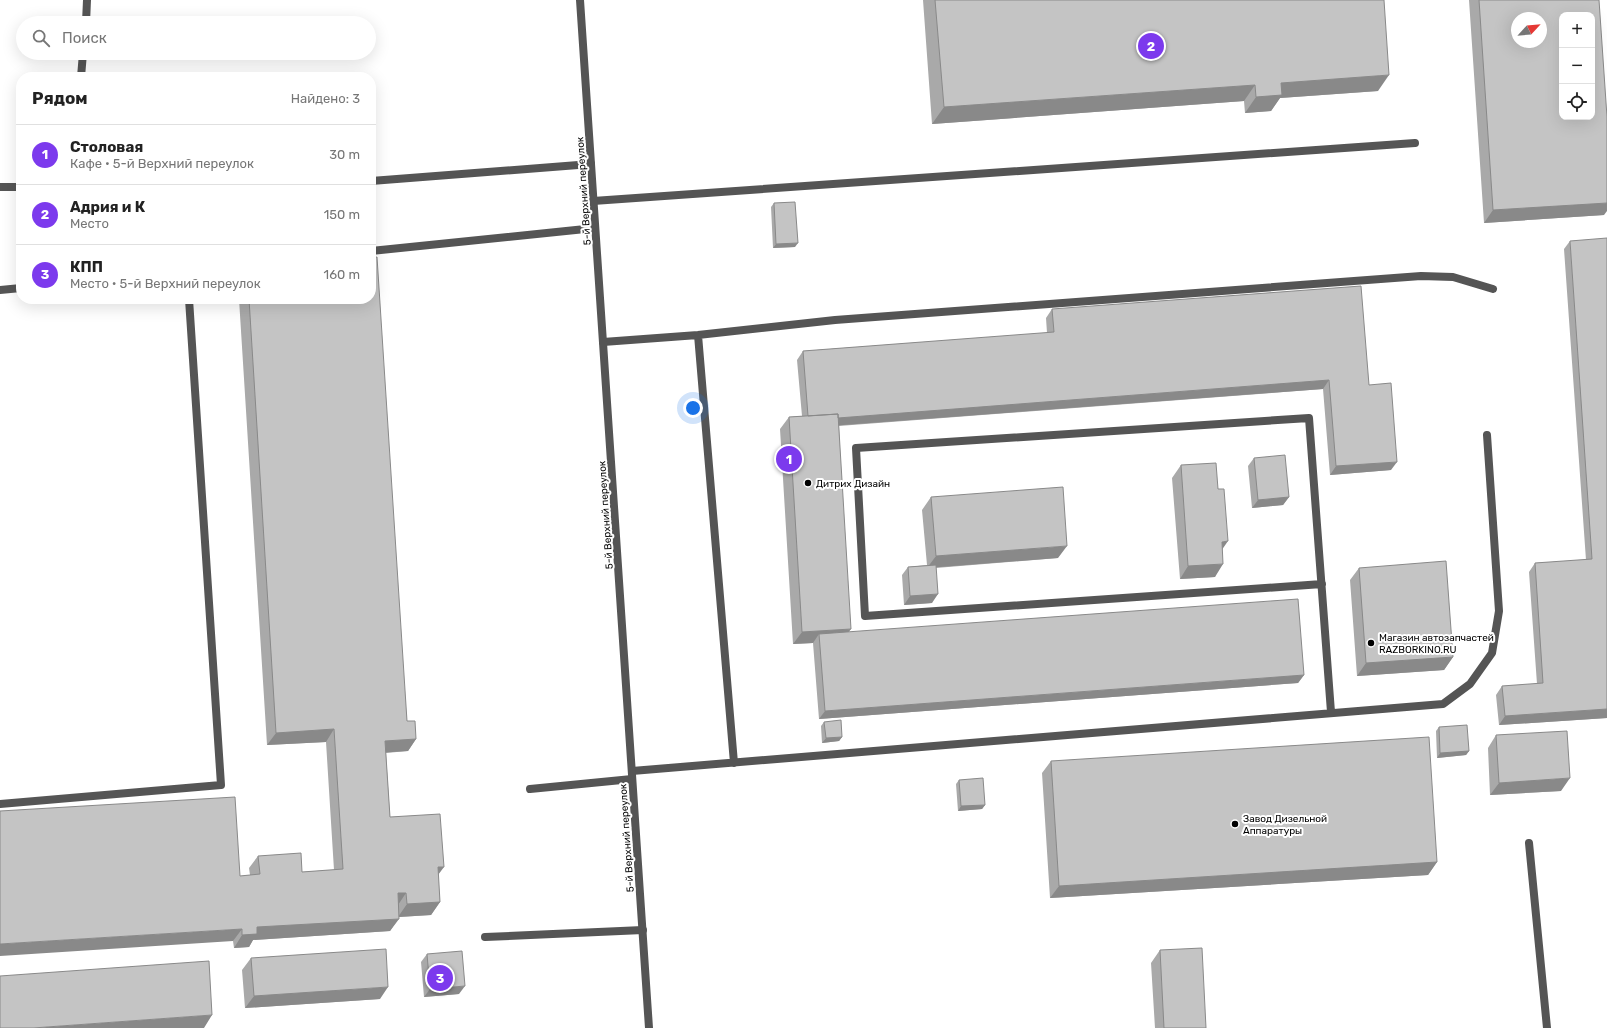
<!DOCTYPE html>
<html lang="ru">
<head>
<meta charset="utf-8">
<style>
  :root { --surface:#fff; --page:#f2f2f2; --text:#222; --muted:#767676; --line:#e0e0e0; --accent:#7c3aed }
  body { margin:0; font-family:Rubik,sans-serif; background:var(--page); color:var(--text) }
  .controls { position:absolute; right:12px; top:12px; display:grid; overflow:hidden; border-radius:8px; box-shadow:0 4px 16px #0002 }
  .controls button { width:36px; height:36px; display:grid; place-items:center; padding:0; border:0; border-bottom:1px solid var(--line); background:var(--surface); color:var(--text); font:20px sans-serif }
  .compass { position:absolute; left:1511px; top:12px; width:36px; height:36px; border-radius:50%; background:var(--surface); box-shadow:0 4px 16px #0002; rotate:64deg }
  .you { position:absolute; left:693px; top:408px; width:14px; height:14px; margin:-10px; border:3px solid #fff; border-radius:50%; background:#1a73e8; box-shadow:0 0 0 6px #1a73e833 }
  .badge { display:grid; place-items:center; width:26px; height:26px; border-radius:50%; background:var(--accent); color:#fff; font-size:13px; font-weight:700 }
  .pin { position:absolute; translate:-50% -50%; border:2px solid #fff; box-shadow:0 1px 4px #0006 }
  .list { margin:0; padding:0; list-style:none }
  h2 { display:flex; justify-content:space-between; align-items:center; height:52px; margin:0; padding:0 16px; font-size:17px }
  h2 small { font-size:13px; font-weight:400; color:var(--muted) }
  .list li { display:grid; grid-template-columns:26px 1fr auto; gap:12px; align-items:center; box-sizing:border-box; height:60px; padding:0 16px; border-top:1px solid var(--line) }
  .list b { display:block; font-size:15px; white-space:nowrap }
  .list p { margin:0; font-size:13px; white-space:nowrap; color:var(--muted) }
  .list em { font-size:13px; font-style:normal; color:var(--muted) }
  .icon { flex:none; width:22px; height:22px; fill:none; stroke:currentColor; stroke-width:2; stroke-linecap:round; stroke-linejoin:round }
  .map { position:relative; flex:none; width:1607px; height:1028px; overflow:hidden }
  .search { position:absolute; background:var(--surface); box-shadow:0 4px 16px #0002; left:16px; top:16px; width:360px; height:44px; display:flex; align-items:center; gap:10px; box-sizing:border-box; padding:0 14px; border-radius:22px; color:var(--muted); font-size:15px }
  .panel { position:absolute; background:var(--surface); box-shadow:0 4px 16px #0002; left:16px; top:72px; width:360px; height:232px; border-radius:16px }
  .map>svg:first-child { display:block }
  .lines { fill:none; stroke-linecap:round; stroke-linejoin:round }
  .service { stroke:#555; stroke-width:8 }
  .minor { stroke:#555; stroke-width:8 }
  .wall { fill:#a9a9a9 }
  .shaded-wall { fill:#898989 }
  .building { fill:#c4c4c4; stroke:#898989; fill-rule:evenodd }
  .poi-dot { fill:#000; stroke:#fff; stroke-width:1.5 }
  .labels { text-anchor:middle; stroke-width:4; stroke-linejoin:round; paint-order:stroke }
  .street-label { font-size:10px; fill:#000; stroke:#fff }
  .poi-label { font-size:10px; fill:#000; stroke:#fff; text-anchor:start }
</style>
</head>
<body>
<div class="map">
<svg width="1607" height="1028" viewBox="0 0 1607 1028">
  <rect width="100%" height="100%" fill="#fff"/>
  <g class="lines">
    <path class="service" d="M86,23L87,0
      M81,77L83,53
      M371,181L591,164
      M0,187H21
      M593,201L1415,143
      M371,251L595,228
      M0,290L21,288
      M698,335L734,763
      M603,342L698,335L835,320L1421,276L1453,277L1493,289
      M1322,584L865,616L856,448L1309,418L1331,712
      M632,771L1443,704L1470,684L1492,653L1499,611L1487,435
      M530,789L632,779
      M0,804L221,785L189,299
      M1529,843L1547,1028
      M485,937L643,930"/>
    <path class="minor" d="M580,0L649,1028"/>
  </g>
  <path class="wall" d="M923,0H1384L1378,91L1280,98L1271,111L1245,113L1244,101L932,124Z
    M1469,0H1599L1604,215L1484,223Z
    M774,203L795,247L773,248L771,207Z
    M1570,241L1607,718L1499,725L1496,695L1502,686L1537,684L1529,572L1535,563L1586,560L1564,249Z
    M239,299H371L407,721L416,739L408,751L386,753L390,817L438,875L440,902L431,915L399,917L390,931L253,940L249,947L234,948L233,941L240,876L250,875L249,868L258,856L302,872L334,870L326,742L267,745Z
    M1052,309L1369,385L1391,470L1330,475L1323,389L839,426L848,632L1304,675L1298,683L819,719L813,643L793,644L780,429L789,417L802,416L797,360L803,351L1047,333L1046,318Z
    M1254,458L1289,497L1283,505L1252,508L1248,466Z
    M1181,465L1218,489L1222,549L1215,577L1180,579L1172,478Z
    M931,497L1058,558L936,568L932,603L904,605L902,575L908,567L927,565L922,510Z
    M1359,568L1453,657L1444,670L1357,676L1350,580Z
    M824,722L842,737L839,741L822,743L821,726Z
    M1439,727L1469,751L1466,755L1437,758L1436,731Z
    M1496,735L1561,791L1490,795L1488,748Z
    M1051,761L1437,862L1428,875L1050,898L1042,773Z
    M959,780L985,805L982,809L958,811L956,784Z
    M1160,950L1206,1028H1155L1151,963Z
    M427,954L459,994L424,997L421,962Z
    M251,958L380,999L245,1008L242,970Z"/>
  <path class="shaded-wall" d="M1389,75L1378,91L1280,98L1271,111L1245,113L1256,97L1281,83Z
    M1255,85L1244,101L932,124L944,107Z
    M1607,203V211L1604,215L1484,223L1493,210Z
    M798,243L795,247L773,248L776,244Z
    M1329,380L1323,389L803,428L809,420Z
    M1397,462L1391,470L1330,475L1336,466Z
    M1289,497L1283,505L1252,508L1258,500Z
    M1228,541L1219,554L1222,542Z
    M1067,546L1058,558L927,568L936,556Z
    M1223,564L1215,577L1180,579L1188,566Z
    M938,594L932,603L904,605L910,596Z
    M851,629L842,641L819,634L813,643L793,644L802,632Z
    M1453,657L1444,670L1357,676L1366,663Z
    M1304,675L1298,683L819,719L825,711Z
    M1607,709V718L1499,725L1505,716Z
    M334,729L326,742L267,745L276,733Z
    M842,737L839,741L822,743L826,738Z
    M416,739L408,751L377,753L385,741Z
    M1469,751L1466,755L1437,758L1440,753Z
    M1570,778L1561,791L1490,795L1499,783Z
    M985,805L982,809L958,811L961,806Z
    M1437,862L1428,875L1050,898L1059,886Z
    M438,867H444L435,879Z
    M398,893H406L398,905Z
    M440,902L431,915L398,917L407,904Z
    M399,919L390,931L253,940L249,947L234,948L242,935L257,927Z
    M242,929L233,941L0,956V944Z
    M465,986L459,994L424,997L430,989Z
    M388,987L380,999L245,1008L254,996Z
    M212,1015L204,1028H33Z"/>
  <path class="building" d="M935,0H1384L1389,75L1281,83L1282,95L1256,97L1255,85L944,107Z
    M1479,0H1599L1607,117V203L1493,210ZM1562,15H1592V117H1562ZM1517,18H1541V42H1517Z
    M795,202L798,243L776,244L774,203Z
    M1607,238V709L1505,716L1502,686L1543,683L1535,563L1592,559L1570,241Z
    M377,257L407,721H415L416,739L385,741L390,817L440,814L444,867H438L440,902L407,904L406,893H398L399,919L257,927V934L242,935V929L0,944V811L235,797L240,876L260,874L258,856L301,853L302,872L343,869L334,729L276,733L249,299H371V258Z
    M1361,286L1369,385L1391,383L1397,462L1336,466L1329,380L838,418V414L808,416L803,351L1054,332L1052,309Z
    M838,414L851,629L802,632L789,417Z
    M1285,455L1289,497L1258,500L1254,458Z
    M1216,463L1218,489H1224L1228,541L1222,542L1223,564L1188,566L1181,465Z
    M1063,487L1067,546L936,556L931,497Z
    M1446,561L1453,657L1366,663L1359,568Z
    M936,565L938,594L910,596L908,567Z
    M1298,599L1304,675L825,711L819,634Z
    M841,720L842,737L826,738L824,722Z
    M1467,725L1469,751L1440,753L1439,727Z
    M1567,731L1570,778L1499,783L1496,735Z
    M1429,737L1437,862L1059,886L1051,761Z
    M983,778L985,805L961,806L959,780Z
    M1202,948L1206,1028H1164L1160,950Z
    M386,949L388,987L254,996L251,958Z
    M462,951L465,986L430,989L427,954Z
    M209,961L212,1015L33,1028H0V976Z"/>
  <g class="poi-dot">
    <circle cx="808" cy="483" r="4"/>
    <circle cx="1371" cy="643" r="4"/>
    <circle cx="1235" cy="824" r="4"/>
  </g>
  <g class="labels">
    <g class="street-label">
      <text transform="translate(583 191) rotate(-94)" y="4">5-й Верхний переулок</text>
      <text transform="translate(605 515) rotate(-94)" y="4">5-й Верхний переулок</text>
      <text transform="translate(626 838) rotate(-94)" y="4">5-й Верхний переулок</text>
    </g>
    <g class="poi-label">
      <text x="816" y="487">Дитрих Дизайн</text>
      <text x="1379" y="641">Магазин автозапчастей<tspan x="1379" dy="12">RAZBORKINO.RU</tspan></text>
      <text x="1243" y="822">Завод Дизельной<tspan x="1243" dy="12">Аппаратуры</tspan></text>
    </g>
  </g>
</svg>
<div class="controls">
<button>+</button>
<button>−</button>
<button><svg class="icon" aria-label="locate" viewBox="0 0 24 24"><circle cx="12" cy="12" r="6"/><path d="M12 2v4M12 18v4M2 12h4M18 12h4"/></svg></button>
</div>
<svg class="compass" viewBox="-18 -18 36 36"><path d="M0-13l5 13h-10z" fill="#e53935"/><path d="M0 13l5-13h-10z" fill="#767676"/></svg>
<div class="you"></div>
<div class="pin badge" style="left:789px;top:459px">1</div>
<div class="pin badge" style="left:1151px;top:46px">2</div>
<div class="pin badge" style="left:440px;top:978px">3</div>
<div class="search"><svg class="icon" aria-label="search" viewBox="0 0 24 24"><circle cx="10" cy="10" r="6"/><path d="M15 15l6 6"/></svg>Поиск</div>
<section class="panel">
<h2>Рядом<small>Найдено: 3</small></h2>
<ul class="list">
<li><span class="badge">1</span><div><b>Столовая</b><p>Кафе · 5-й Верхний переулок</p></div><em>30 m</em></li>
<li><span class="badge">2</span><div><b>Адрия и К</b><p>Место</p></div><em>150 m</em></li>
<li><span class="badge">3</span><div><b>КПП</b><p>Место · 5-й Верхний переулок</p></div><em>160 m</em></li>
</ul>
</section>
</div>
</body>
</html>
